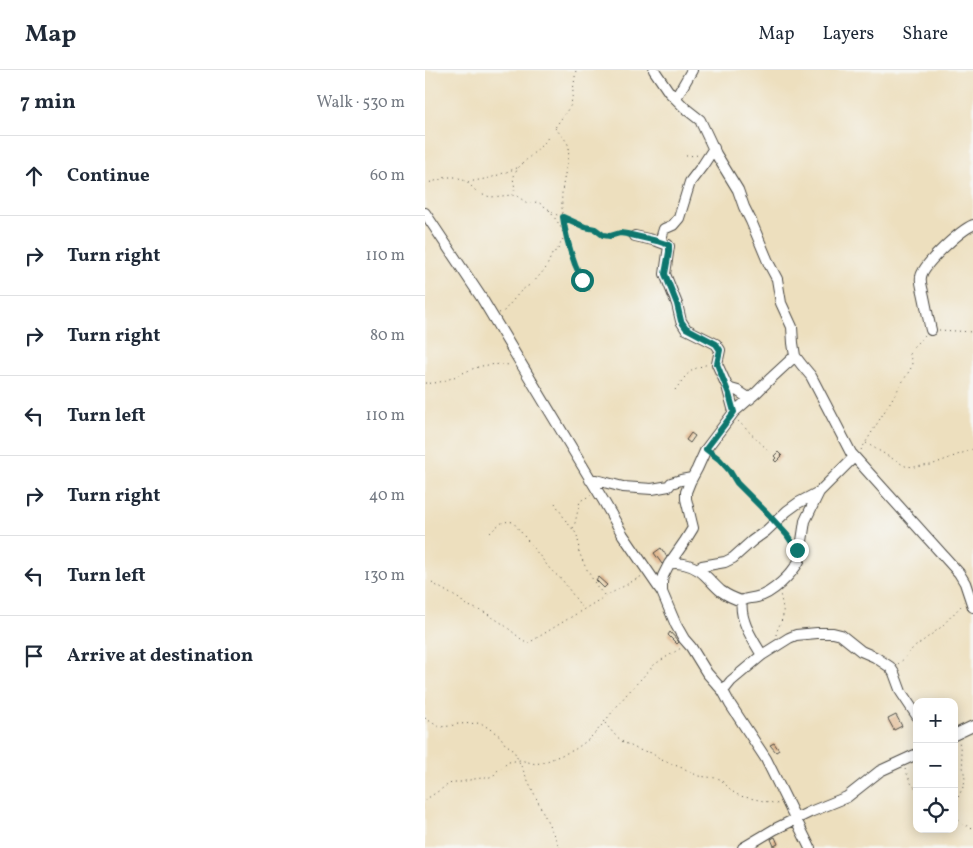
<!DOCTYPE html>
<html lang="en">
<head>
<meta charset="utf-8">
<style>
  :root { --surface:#fff; --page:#f2f2f3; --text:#1f2937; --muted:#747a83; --line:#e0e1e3 }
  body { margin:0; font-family:Vollkorn,serif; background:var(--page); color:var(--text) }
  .controls { position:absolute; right:15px; bottom:15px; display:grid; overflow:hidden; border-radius:10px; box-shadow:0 2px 12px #0003 }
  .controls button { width:45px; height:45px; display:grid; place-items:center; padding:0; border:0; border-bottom:1px solid var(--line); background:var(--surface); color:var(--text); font:25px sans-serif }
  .stop { position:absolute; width:15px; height:15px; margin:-11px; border:4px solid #0f766e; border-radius:50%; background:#fff }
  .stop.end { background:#0f766e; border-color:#fff; box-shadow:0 1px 5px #0008 }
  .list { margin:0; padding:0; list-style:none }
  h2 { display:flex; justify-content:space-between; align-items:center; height:65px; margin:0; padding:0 20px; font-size:21px }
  h2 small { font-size:16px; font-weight:400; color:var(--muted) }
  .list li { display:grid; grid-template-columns:32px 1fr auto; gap:15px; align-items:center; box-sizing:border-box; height:80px; padding:0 20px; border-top:1px solid var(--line) }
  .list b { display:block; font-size:19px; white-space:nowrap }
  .list em { font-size:16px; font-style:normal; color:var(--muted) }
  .icon { flex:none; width:28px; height:28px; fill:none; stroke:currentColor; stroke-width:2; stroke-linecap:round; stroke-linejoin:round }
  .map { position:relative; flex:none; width:548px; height:778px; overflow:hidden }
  header { display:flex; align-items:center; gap:30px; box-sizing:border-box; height:70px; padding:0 25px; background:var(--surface); border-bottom:1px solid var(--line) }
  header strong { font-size:24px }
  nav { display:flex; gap:28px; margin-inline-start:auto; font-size:18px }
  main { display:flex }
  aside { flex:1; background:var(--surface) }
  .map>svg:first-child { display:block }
  .building { fill:#deb084 }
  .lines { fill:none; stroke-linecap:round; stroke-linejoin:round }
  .minor-casing { stroke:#484641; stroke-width:12 }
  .path { stroke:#484641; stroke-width:1; stroke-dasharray:1 4; stroke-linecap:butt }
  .minor { stroke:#fff; stroke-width:10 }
  .route { stroke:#0f766e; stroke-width:6 }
</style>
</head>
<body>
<header>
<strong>Map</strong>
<nav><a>Map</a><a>Layers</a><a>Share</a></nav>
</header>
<main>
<aside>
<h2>7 min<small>Walk · 530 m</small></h2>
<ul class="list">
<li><svg class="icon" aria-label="ahead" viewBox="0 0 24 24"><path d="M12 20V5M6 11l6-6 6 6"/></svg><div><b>Continue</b></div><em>60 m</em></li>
<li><svg class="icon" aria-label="right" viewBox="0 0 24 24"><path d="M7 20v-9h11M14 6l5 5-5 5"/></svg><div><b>Turn right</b></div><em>110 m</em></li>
<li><svg class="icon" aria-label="right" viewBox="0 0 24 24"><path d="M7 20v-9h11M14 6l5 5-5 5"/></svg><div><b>Turn right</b></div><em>80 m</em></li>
<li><svg class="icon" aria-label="left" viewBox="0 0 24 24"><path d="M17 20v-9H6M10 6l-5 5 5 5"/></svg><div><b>Turn left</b></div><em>110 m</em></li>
<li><svg class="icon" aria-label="right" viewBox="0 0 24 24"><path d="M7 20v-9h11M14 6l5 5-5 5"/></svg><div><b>Turn right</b></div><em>40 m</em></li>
<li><svg class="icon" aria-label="left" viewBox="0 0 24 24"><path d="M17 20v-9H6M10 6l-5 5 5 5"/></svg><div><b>Turn left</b></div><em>130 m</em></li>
<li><svg class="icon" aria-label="arrive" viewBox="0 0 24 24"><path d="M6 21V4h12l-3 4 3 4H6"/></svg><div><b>Arrive at destination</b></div></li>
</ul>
</aside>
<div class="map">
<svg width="548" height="778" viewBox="0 0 548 778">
  <rect width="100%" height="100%" fill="#f6f6f2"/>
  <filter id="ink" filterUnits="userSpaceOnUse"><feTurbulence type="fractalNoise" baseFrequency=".02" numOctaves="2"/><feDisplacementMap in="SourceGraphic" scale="10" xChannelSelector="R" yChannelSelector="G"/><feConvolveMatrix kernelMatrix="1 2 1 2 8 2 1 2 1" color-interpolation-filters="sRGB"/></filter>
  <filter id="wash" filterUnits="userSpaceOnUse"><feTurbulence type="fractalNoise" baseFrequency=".0096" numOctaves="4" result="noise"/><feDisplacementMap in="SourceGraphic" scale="20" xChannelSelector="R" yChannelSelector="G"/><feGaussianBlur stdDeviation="1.12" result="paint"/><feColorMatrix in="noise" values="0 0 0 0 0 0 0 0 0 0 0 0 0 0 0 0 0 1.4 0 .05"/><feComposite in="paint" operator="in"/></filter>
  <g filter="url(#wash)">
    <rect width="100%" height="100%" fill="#eddfbe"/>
    <g id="blocks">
      <path class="building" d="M266,363L270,366L265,373L261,370Z
        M353,382L357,386L351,392L349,390L351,388L349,386Z
        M236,478L244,490L237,494L229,483Z
        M173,507L182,515L179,518L171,510Z
        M245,562L254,572L252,574L243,565Z
        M471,645L477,656L469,660L463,649Z
        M349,673L354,680L351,682L345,675Z
        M350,767L353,774L349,776L346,769Z"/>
    </g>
  </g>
  <g filter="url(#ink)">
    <use href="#blocks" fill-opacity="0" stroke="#484641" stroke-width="1"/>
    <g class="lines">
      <g class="minor-casing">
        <path id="minor" d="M229,0L244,22L261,39L275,50L291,84L313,120L319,137L326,151L344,194L352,209L356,233L367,257L368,273L370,286L376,294L386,306L426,383L534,503L540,513L548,537
          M251,28L267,0
          M0,143L56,227L178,430L198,465L237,522L251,555L259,569L266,577L282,603L298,621L305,634L341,689L385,778
          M210,166L232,171L243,175L244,176L240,204L252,234L256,251L261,259L291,274L295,280L292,294L302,316L309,342
          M235,172L239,159L248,155L254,148L265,112L278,95L289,78
          M506,260C503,248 501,235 498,222C497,217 495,212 496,207C498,194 536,160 548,155
          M302,316L306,319L313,321L325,329
          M165,410H171L198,417L227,419L244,416L246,413L256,410L267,408
          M244,494C249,492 253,493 259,494C278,498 283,510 296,521C303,526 310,529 317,531
          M273,498L277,496L300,492L308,488L327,471L341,461L362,441L373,433L394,422
          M237,522V512L238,506L244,494L260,471L268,458L267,454L261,429V422L265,412L272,399L281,379L309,342L332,322L344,310L370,286
          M337,585C328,570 314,550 317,531C323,527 326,529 332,527C347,524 367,504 374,491L380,451L394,422L429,387
          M298,621L306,611L337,585L364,568L371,565L392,563H408L416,565L436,581L450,587L465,597L469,603L476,622L492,646
          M529,665L548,656
          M318,778L350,759L385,742L422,727L455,701L492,684"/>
      </g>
      <path class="path" d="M130,58C134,63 142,70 144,77C145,81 139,108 138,115C135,133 138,151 142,168
        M261,86L275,85
        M43,112L65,108L92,98
        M0,113L7,112L22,107H32L42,112L54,124L66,127L87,125L92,126L102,133L113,132L132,145L160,157L170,159L178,165L185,166L195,163L202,164
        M87,125L90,119L88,108L93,98L119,73L146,35L151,0
        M124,140L134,154L139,164
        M143,170V175L146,181L148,193L157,210L165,221
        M74,243L79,241L95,222L101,217L107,214L121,198L128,182L132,181L140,165
        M514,260L548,262
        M0,313C18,315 33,304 50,298C61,294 73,294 86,295
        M250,320C262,304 264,299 284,294
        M313,351L348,385
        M441,373L480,396L490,397L506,395L548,379
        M436,380L486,298L487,294L484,281L500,265
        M288,384C299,394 304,404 313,414C323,425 335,434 344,445
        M130,433L141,451L150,462L153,468L154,482L160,496L172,517L180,526
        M148,458L150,453L155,431L166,425
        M357,459L368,474
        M65,463C73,455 77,450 88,452L125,499L138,511L158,539
        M7,513L36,530L39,534L61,543L78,554L102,574L174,530L217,506
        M351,565C352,558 357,552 358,545C359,538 356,530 355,523
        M473,594L480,588L487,579L515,558L538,534
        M0,648L14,657L25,656L33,654L56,653L75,666L80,674L88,679L135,778
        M180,653L189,664L198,672L214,680L227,683L234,689L260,699L273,706L291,708L295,709L308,722L315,726L353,734
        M480,699L486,713L492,720
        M0,730L24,714L30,712H36L49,709L65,707L69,705L72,701L84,692L95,690L111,694L122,691L149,680L163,670L172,661L201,625L230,594L256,578
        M529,736L539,715L540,709L534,671
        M529,741C532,752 538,755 548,758"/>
      <use href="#minor" class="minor"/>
    </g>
  </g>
  <g class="lines" filter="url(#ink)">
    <path class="route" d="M157,210C147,190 141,169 138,147L160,157L170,159L178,165L185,166L195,163L202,164L232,171L244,175V182L240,204L252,234L256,251L261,258L291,274L295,280L292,294L304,324L309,342L281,379L294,389L304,400L312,413L341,442L362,465L372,480"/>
  </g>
</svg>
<div class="controls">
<button>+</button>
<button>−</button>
<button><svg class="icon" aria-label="locate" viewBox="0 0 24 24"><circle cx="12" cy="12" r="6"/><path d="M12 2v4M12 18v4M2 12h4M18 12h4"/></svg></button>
</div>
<div class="stop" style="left:157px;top:210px"></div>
<div class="stop end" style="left:372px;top:480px"></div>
</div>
</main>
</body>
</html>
